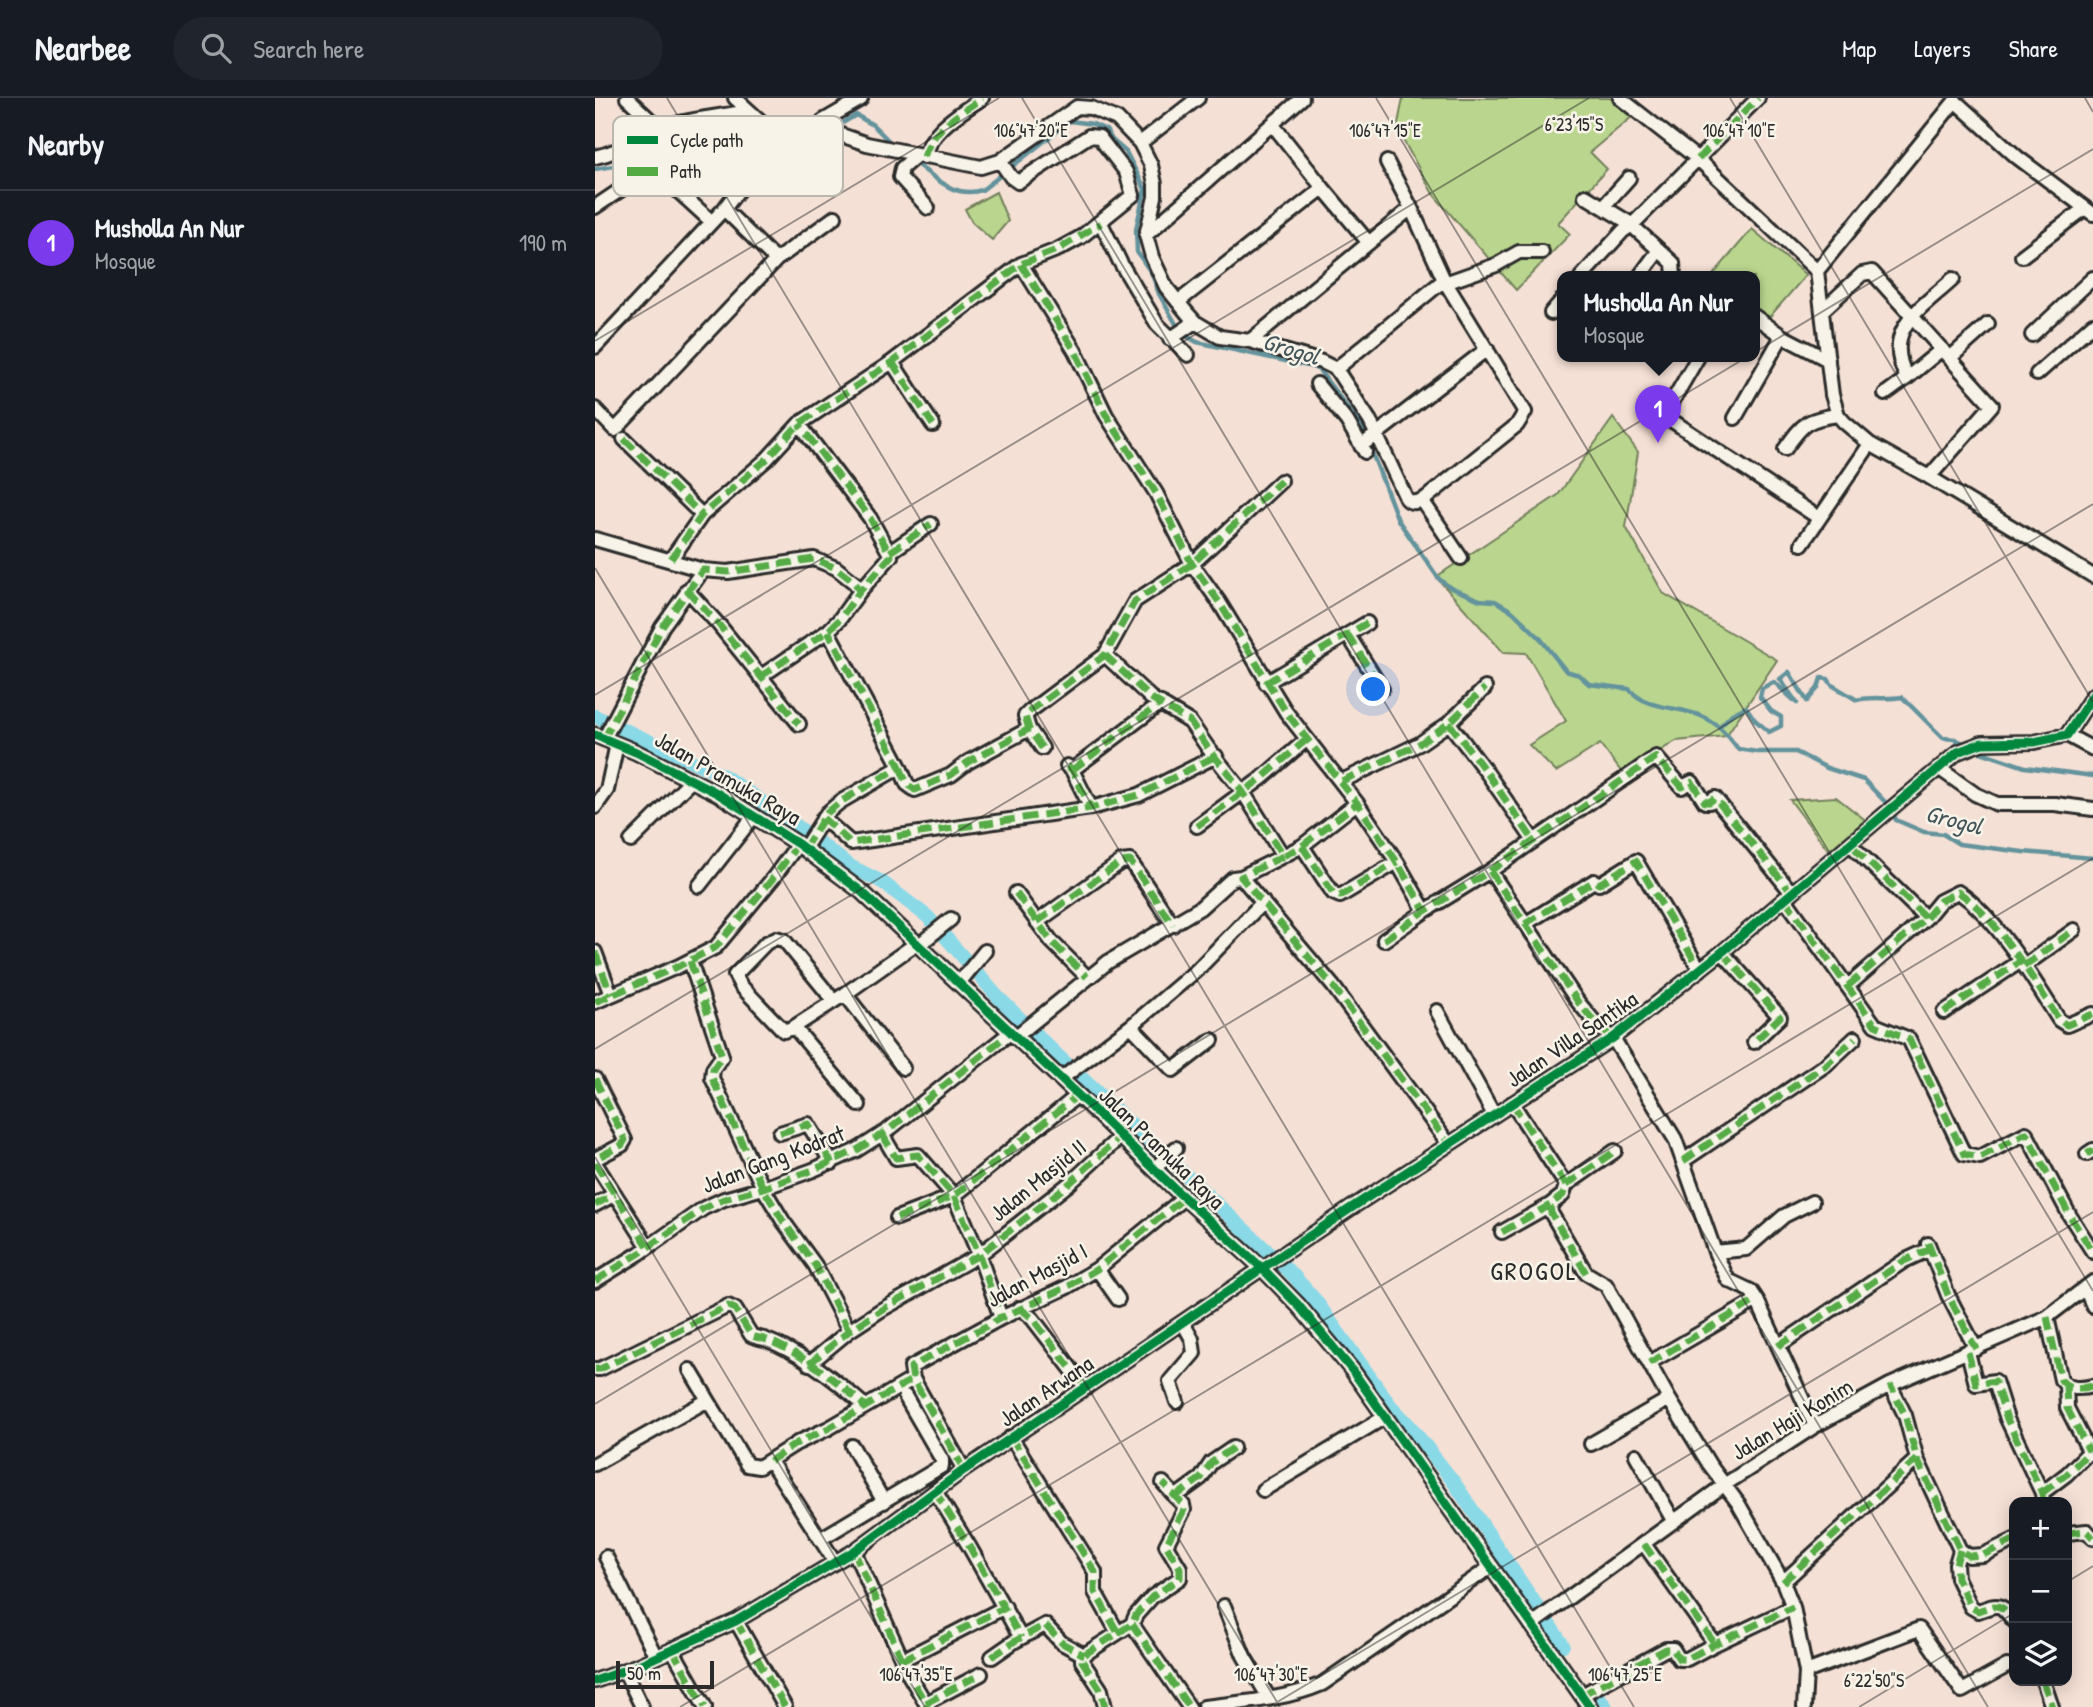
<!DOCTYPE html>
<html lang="en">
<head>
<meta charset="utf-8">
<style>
  :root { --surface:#171b24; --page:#20242c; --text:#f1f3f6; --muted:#9ea1a6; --line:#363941; --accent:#7c3aed }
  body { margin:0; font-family:"Patrick Hand",sans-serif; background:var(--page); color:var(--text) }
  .controls { position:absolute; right:21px; bottom:21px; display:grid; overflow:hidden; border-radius:14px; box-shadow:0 4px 18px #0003 }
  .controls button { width:63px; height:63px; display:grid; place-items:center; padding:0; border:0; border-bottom:2px solid var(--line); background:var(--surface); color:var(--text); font:35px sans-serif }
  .scale { position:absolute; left:21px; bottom:18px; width:98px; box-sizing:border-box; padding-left:7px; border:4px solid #2b2b2b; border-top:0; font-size:19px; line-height:24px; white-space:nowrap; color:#2b2b2b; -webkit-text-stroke:5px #f7f3e8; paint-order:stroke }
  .you { position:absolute; left:779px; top:592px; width:24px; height:24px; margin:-18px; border:5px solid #fff; border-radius:50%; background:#1a73e8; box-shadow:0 0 0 10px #1a73e833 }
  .badge { display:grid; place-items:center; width:46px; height:46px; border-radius:50%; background:var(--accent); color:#fff; font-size:23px; font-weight:700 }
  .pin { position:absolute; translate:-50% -58px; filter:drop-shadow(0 2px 4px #0008) }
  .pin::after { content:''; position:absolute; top:37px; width:24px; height:21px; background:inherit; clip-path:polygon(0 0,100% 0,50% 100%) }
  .popup { position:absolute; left:962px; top:173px; width:203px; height:91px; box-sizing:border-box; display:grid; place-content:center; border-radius:14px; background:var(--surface); filter:drop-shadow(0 2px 5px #0005); font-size:23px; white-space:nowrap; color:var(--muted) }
  .popup b { font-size:26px; color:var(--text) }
  .popup::after { content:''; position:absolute; left:50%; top:100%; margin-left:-14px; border:14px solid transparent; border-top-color:var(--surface) }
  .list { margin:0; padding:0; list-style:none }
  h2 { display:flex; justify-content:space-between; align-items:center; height:91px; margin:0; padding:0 28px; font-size:30px }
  h2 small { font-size:23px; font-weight:400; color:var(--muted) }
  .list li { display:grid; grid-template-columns:46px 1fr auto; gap:21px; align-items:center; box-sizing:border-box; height:105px; padding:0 28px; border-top:2px solid var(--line) }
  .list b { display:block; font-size:26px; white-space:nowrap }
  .list p { margin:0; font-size:23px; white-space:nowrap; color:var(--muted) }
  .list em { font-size:23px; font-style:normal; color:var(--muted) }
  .icon { flex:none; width:38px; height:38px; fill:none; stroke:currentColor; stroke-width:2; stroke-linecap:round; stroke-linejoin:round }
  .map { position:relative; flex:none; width:1498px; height:1609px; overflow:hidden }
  header { display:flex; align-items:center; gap:42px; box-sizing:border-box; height:98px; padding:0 35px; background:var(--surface); border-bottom:2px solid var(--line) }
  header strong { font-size:33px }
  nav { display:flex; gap:38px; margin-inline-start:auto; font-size:24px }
  .search { width:490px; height:63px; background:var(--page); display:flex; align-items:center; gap:18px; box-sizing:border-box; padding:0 24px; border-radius:38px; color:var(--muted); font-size:26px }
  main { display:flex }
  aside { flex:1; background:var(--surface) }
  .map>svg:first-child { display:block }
  .green { fill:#bad68e; stroke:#72805c; stroke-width:2 }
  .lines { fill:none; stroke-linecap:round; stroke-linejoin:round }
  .stream { stroke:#64939c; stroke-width:4.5 }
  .canal { stroke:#8ad9e7; stroke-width:14 }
  .minor-casing { stroke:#2b2b2b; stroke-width:18 }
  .tertiary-casing { stroke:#2b2b2b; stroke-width:19 }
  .minor { stroke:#f7f3e8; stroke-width:12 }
  .tertiary { stroke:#f7f3e8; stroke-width:14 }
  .quiet { stroke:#54ab44; stroke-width:7; stroke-dasharray:14 7; stroke-linecap:butt }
  .cycleway-casing { stroke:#f7f3e8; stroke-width:13 }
  .cycleway { stroke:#00873e; stroke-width:9 }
  .ticks { fill:none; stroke:#2b2b2b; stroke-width:2; stroke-opacity:0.45 }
  .labels { text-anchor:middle; stroke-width:5; stroke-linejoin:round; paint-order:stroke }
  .street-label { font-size:23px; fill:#2b2b2b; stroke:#f7f3e8 }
  .water-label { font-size:24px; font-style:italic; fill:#43565a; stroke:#f7f3e8 }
  .quarter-label { font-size:26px; letter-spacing:2px; fill:#2b2b2b; stroke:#f7f3e8 }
  .key { fill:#f7f3e8; stroke:#bab7af; stroke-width:2 }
  .key-label { font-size:19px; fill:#2b2b2b }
  .ticks-label { font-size:18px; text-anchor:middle; fill:#2b2b2b; stroke:#f7f3e8; stroke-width:5; stroke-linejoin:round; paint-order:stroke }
</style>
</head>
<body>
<header>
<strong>Nearbee</strong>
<div class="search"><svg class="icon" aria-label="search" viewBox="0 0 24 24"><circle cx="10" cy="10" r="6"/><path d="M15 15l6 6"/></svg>Search here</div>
<nav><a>Map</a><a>Layers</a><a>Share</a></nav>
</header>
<main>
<aside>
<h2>Nearby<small></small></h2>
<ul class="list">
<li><span class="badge">1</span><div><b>Musholla An Nur</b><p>Mosque</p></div><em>190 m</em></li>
</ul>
</aside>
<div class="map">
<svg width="1498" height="1609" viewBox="0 0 1498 1609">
  <rect width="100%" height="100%" fill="#f5e0d5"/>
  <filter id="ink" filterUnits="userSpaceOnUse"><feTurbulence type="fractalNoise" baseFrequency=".0143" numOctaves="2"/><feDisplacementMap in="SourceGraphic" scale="14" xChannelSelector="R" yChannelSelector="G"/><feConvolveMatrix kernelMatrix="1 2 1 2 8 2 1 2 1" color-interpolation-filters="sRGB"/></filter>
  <g filter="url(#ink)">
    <path class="green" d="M808,0H1015L1038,18L995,54L1012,71L963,125L975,136L921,192L838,96L802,31Z
      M401,94L413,123L397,142L377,124L370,111Z
      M1157,131L1211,177L1171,223L1159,213V179L1117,178Z
      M1018,320L1043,354L1031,429L1068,495L1182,562L1131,638L1081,643L1028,676L1005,646L961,674L934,647L971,623L931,555L908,554L841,479L963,397Z
      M1241,699L1278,728L1238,758L1195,702Z"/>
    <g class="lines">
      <path class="stream" d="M324,68C344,83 361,100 387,92L475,23L498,26L511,32L517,42L531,54L550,91L541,131L542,154L557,176L564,196L586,235L602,244L718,269L724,272L767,329L803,422L844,481L856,490L885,502L900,503L917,513L944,539L971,573L984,577L994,586L1034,591C1052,612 1083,608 1106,618C1123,625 1133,637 1143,651L1162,654H1201L1232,670L1269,682L1295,709L1301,722L1329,734L1348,736L1364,746L1428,754L1498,760
        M0,71L25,67L69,44L126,27L136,25L188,47L198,45L207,46L219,42L261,17L278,27L294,43
        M1124,629L1137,616L1151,609L1160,622L1174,634L1186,628V619L1176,613L1165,599L1167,590L1179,584L1202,605L1185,581L1194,574L1212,603L1223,590L1226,580L1233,581L1237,587L1262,602C1278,598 1290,602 1307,599L1348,640L1360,641L1372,647
        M1380,652L1430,669L1498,678"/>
      <path class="canal" d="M0,618L129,678L190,719L255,768L287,784L333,819L402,898L458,953L698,1177L721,1203L795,1307L815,1328L858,1383L968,1547
        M1006,1602L1011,1609"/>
      <g class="minor-casing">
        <path id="minor" d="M32,0L65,31
          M140,0L172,29L187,35L204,36L226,30L272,46L386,69L405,63L482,9L496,10L522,21L545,45L556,67L560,86V99L551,137L557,159L571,189L592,215L600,224L625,239L655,243L727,264L741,271L775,323L811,400C817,407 823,404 831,400L922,327L930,314L849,182L816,110L792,64
          M1025,0L1103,61L1222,173
          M678,27L728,90L774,145
          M223,30L228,23L266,1
          M545,45L603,0
          M322,57L307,70L305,79L333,110
          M0,59C25,54 43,40 66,31C95,20 124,19 153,13
          M329,59C338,30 363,17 387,0
          M58,70C76,55 109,38 134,43C147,46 158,54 169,60
          M990,98L1033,124L1064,152L1044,179
          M0,109L58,70L117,124
          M1008,109L1034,80
          M129,111L181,162
          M1498,116L1422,59L1360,3L1222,173L1237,297L1243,317L1249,324L1275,346L1334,379L1498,478
          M506,125L525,164L562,226L593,257
          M551,137L707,0
          M1064,152L1078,165L1079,179
          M1427,158L1490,110
          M426,166L480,253L511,317L561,395L597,466L624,504L691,614L762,705L802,764L830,813
          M986,179L1028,133L1037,127L1163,0
          M850,185L901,167L924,154H947
          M583,204L728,90
          M1227,213L1267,176L1277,174L1397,307L1334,379
          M956,215L967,202
          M1159,218L1187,238L1233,262
          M1437,237L1498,180
          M575,241L600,224
          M655,243L816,110
          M0,249L129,111L187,35
          M1347,251L1312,280C1286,231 1326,211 1358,181
          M1103,259L1074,309V316L1076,322L1224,420
          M1355,260L1393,226
          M297,264L338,327
          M741,271L849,182
          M1442,276L1498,226
          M722,286L752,323L770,354
          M1290,296L1312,280
          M0,311L20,332L181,162L240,119
          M1140,320L1187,238
          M29,341L107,417
          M766,348L892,251
          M1190,351C1208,325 1212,321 1243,317
          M827,402L866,460
          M0,441L108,472L133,474L219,461L241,470L260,485L265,493
          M1207,446L1275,346
          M295,454L336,426
          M76,461L107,417L172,361L204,326L297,264L426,166L464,151L486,139L538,97L531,74L504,39L494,38L423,84L416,79L405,63
          M92,492L124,527L204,626
          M753,537L787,591
          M510,557L556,600L595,624L613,650L648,694L688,758L707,748L762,705
          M165,579L233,533L244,522L265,493L296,458L275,420L204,326
          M671,585L772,525
          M854,625L892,675L939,743
          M1472,637L1498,651
          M9,641L67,529L108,472
          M447,650L434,631L430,618L435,613L510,557L540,503L597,466L686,383
          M472,668L477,672L496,710
          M305,669L312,686L320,692L356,677L373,664L434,631
          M1345,671L1380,696L1402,706H1460L1498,711
          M477,672L566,605
          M747,683L824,646L854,625L890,590
          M0,709L12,692L22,646
          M228,720L256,745L496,710L544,697L621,658
          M602,728L667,680L711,642
          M36,743L97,682
          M707,748L738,795L745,798L802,764
          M209,751L232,715L245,704L305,669L233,533
          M895,773L983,904L1004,929L1018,940L1080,1041L1120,1154L1133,1182L1156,1193L1162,1202L1220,1328
          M646,779L738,888L853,1045
          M104,788L159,718
          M421,795L457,844L492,879
          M1190,801L1280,927L1314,941L1369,1056L1385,1059L1431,1035L1475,1118L1498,1154
          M1331,820L1345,803L1363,794C1401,818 1440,884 1464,922L1472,927L1498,916
          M442,824L526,764L535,763L578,827
          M930,826L999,783L1004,786L1041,763L1105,872
          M789,842L830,813L895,773L1061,659L1087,689L1097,684L1110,704H1114L1120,700L1197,795
          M324,847L356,821
          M0,854L16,897
          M1127,854L1185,919L1159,944
          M95,863L127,958L118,971L117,980L168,1090L188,1123L220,1167L254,1233
          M1429,868L1479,832
          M364,885L390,853
          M1253,888L1331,820L1256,747
          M250,896L308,970
          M239,903L189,842L181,840L171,845L140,877L146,888L189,933L199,929L250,896L322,845
          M0,904L84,868L121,849L179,779L203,746
          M842,913L899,1017
          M1349,914L1426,863
          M536,928L578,972L617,942
          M199,929L264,1007
          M420,939L513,864L605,810L638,780L646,779L688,758
          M0,981L30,1042L27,1047L0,1061
          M466,981L536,928L603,871L668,804
          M917,1005L971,1087L968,1097L955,1107L956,1115L991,1175L1011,1187L1074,1301L1114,1366L1143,1405L1188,1484L1198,1509L1211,1574L1209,1609
          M185,1035L213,1026L237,1065
          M287,1036L301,1060L323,1057L359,1098L384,1157L406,1220
          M1492,1056L1498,1052
          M1088,1063L1232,966L1260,940
          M0,1065L53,1148
          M559,1071L581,1050
          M971,1087L1020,1053
          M0,1107L20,1096
          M302,1120L359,1098L483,997
          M907,1134L955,1107
          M1333,1146L1353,1197L1381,1251
          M1120,1154L1151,1151L1189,1118L1217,1104
          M502,1171L523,1201
          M0,1183L45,1155L109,1110L129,1101L168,1090L218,1072L262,1052L292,1033L416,934
          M1490,1190L1498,1208
          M425,1210L437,1220L491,1290
          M1452,1219L1466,1282C1474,1292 1486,1291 1498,1288
          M1183,1248L1309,1163L1335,1151
          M1373,1254L1381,1286L1400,1283L1412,1321L1447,1395L1448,1404
          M1054,1265L1162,1202
          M214,1266L254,1233L286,1212L384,1157L475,1085L526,1038
          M0,1271H5L133,1208L140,1211L156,1237C161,1240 167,1240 172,1242C208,1256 242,1283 270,1308
          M95,1272L113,1302
          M1471,1288L1472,1310L1494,1353
          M582,1304L575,1283L599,1255L597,1241L588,1225
          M416,1339L500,1474V1494L523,1535L487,1558V1563L506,1592L510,1609
          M996,1346L1074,1301
          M257,1348L289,1404
          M1041,1357L1079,1424
          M1322,1361L1365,1452L1374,1458L1388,1457L1419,1442
          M175,1363L240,1464
          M0,1366L113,1302L152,1367L164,1369L202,1345L234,1330L318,1281
          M369,1372L318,1281L316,1269L406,1220L472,1189L502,1171L589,1100
          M668,1392L790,1319
          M340,1393L374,1448L426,1540
          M1447,1395L1472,1376L1498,1350
          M580,1399L606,1380L616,1365L638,1350
          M1472,1435L1492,1433L1498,1440
          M227,1440L347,1368V1362L310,1298
          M1049,1446L1120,1546
          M1365,1452L1361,1466L1362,1480L1376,1509L1383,1513C1405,1505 1405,1505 1419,1523
          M259,1453L314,1577L333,1609
          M11,1459L61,1559
          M1188,1484L1322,1361L1310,1317L1295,1287
          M629,1508L649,1558L674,1600
          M141,1523L190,1609
          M537,1526L594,1609
          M936,1527L1129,1387L1220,1328L1295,1287L1452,1219L1498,1184
          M523,1535L537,1526L541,1517L557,1499L585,1480V1470L571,1447L589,1412L588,1407L568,1385
          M77,1551L110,1609
          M397,1559L420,1543L450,1527L467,1545L489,1557
          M307,1562L410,1509
          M29,1572L47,1609
          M1211,1574L1324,1531L1367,1593L1412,1568
          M0,1583L41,1568L141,1523L259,1453L369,1372L756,1110L1018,940L1127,854L1363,654L1387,645L1439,644L1472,637L1498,597
          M1448,1583L1457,1609
          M987,1597L1071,1551H1078L1084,1561H1092L1120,1546L1198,1509
          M331,1605L386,1576
          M609,1609C648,1604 690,1602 727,1586L896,1469"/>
      </g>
      <g class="tertiary-casing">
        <path id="tertiary" d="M0,637L41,654L122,695L203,746L267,794L503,1016L583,1094L667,1170L704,1208L757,1272L995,1609"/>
      </g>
      <use href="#minor" class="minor"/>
      <use href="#tertiary" class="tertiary"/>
      <path class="quiet" d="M329,59C338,30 363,17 387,0
        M1103,61L1163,0
        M426,166L480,253L511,317L561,395L597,466L624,504L691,614L762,705L802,764L830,813
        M297,264L338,327
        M29,341L107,417
        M295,454L336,426
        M76,461L107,417L172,361L204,326L297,264L426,166L464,151L506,125
        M92,492L124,527L204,626
        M753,537L787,591
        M510,557L556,600L595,624L613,650L648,694L688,758L707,748L762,705
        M165,579L233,533L244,522L265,493L296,458L275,420L204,326
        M671,585L772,525
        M854,625L892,675L939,743
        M9,641L67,529L108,472L133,474L219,461L241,470L260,485L265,493
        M447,650L434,631L430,618L435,613L510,557L540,503L597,466L686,383
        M472,668L477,672L496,710
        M305,669L312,686L320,692L356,677L373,664L434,631
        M477,672L566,605
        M747,683L824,646L854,625L890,590
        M228,720L256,745L496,710L544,697L621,658
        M602,728L667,680L711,642
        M707,748L738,795L745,798L802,764
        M209,751L232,715L245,704L305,669L233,533
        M688,758L646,779L738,888L853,1045
        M895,773L983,904L1004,929L1018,940
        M421,795L457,844L492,879
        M1190,801L1280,927L1314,941L1369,1056L1385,1059L1431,1035L1475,1118L1498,1154
        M1331,820L1345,803L1363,794C1401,818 1440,884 1464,922L1472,927L1498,916
        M442,824L526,764L535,763L578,827
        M930,826L999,783L1004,786L1041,763L1105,872
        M789,842L830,813L895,773L1061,659L1087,689L1097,684L1110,704H1114L1120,700L1197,795
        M0,854L16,897
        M1127,854L1185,919L1159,944
        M95,863L127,958L118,971L117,980L168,1090L188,1123L220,1167L254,1233
        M1429,868L1479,832
        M1253,888L1331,820L1256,747
        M0,904L84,868L121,849L179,779L203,746
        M1349,914L1426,863
        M0,981L30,1042L27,1047L0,1061
        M917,1005L971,1087L968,1097L955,1107L956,1115L991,1175
        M185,1035L213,1026L237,1065
        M287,1036L301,1060L323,1057L359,1098L384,1157L406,1220
        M1492,1056L1498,1052
        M1088,1063L1232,966L1260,940
        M0,1065L53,1148
        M971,1087L1020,1053
        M0,1107L20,1096
        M302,1120L359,1098L483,997
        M907,1134L955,1107
        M1333,1145L1353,1197L1381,1251
        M0,1183L45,1155L109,1110L129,1101L168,1090L218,1072L262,1052L292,1033L416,934
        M425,1210L437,1220L491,1290
        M1452,1219L1466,1282C1474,1292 1486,1291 1498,1288
        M1183,1248L1309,1163L1335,1151
        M1373,1254L1381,1286L1400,1283L1412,1321L1447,1395L1448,1404
        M1054,1265L1162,1202
        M214,1266L254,1233L286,1212L384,1157L475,1085L526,1038
        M0,1271H5L133,1208L140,1211L156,1237C161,1240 167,1240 172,1242C208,1256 242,1283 270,1308
        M1471,1288L1472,1310L1494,1353
        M416,1339L500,1474V1494L523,1535L487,1558V1563L506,1592L510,1609
        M1322,1361L1365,1452L1374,1458L1388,1457L1419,1442
        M175,1363L202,1345L234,1330L318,1281
        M369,1372L318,1281L316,1269L406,1220L472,1189L502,1171L589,1100
        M340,1393L374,1448L426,1540
        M1447,1395L1472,1376L1498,1350
        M580,1399L606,1380L616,1365L638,1350
        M1472,1435L1492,1433L1498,1440
        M1049,1446L1120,1546
        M1365,1452L1361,1466L1362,1480L1376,1509L1383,1513C1405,1505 1405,1505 1419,1523
        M259,1453L314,1577L333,1609
        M1188,1484L1322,1361L1310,1317L1295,1287
        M141,1523L190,1609
        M537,1526L594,1609
        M523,1535L537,1526L541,1517L557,1499L585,1480V1470L571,1447L589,1412L588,1407L568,1385
        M77,1551L110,1609
        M397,1559L420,1543L450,1527L467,1545L489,1557
        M307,1562L410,1509
        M1448,1583L1457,1609
        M987,1597L1071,1551H1078L1084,1561H1092L1120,1546L1198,1509
        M331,1605L386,1576"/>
      <g class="cycleway-casing">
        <path id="cycleway" d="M0,637L41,654L122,695L203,746L267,794L503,1016L583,1094L667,1170L704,1208L757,1272L995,1609
          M0,1583L41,1568L141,1523L259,1453L369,1372L756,1110L1018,940L1127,854L1363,654L1387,645L1439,644L1472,637L1498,597"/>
      </g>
      <use href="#cycleway" class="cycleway"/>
    </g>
  </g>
  <path class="ticks" d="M72,0L1039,1609M427,0L1393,1609M781,0L1498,1193M1135,0L1498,604M1490,0L1498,14M0,243L404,0M0,470L685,1609M0,597L994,0M0,951L1498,51M0,1059L330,1609M0,1306L1498,406M1472,1484L1498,1468M85,1609L1498,760M674,1609L1498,1114M1264,1609L1419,1515"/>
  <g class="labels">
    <g class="street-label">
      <text transform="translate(133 680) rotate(30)" y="8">Jalan Pramuka Raya</text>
      <text transform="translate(977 941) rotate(-34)" y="8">Jalan Villa Santika</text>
      <text transform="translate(567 1050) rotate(44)" y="8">Jalan Pramuka Raya</text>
      <text transform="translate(178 1061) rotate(-21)" y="8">Jalan Gang Kodrat</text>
      <text transform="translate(443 1082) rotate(-39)" y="8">Jalan Masjid II</text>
      <text transform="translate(442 1177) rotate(-28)" y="8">Jalan Masjid I</text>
      <text transform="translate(451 1293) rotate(-34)" y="8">Jalan Arwana</text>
      <text transform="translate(1197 1321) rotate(-31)" y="8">Jalan Haji Konim</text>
    </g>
    <g class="water-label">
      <text transform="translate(696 251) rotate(17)" y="8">Grogol</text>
      <text transform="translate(1359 722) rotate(14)" y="8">Grogol</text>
    </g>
    <g class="quarter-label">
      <text x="939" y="1182">GROGOL</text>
    </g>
  </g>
  <rect x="18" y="18" width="230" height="80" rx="10" class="key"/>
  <rect x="32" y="38" width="31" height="8" fill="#00873e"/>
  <rect x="32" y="69" width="31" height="9" fill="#54ab44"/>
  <g class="key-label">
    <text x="75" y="49">Cycle path</text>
    <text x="75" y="80">Path</text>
  </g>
  <g class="ticks-label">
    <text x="979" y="33">6°23'15"S</text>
    <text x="436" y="39">106°47'20"E</text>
    <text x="790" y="39">106°47'15"E</text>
    <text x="1144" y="39">106°47'10"E</text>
    <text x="321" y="1583">106°47'35"E</text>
    <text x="676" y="1583">106°47'30"E</text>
    <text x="1030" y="1583">106°47'25"E</text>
    <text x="1279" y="1589">6°22'50"S</text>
  </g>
</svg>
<div class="controls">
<button>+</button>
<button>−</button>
<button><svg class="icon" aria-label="layers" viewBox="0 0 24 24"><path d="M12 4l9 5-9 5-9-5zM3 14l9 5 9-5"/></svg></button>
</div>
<div class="scale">50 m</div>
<div class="you"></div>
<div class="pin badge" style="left:1063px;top:345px">1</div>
<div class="popup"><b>Musholla An Nur</b>Mosque</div>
</div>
</main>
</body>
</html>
